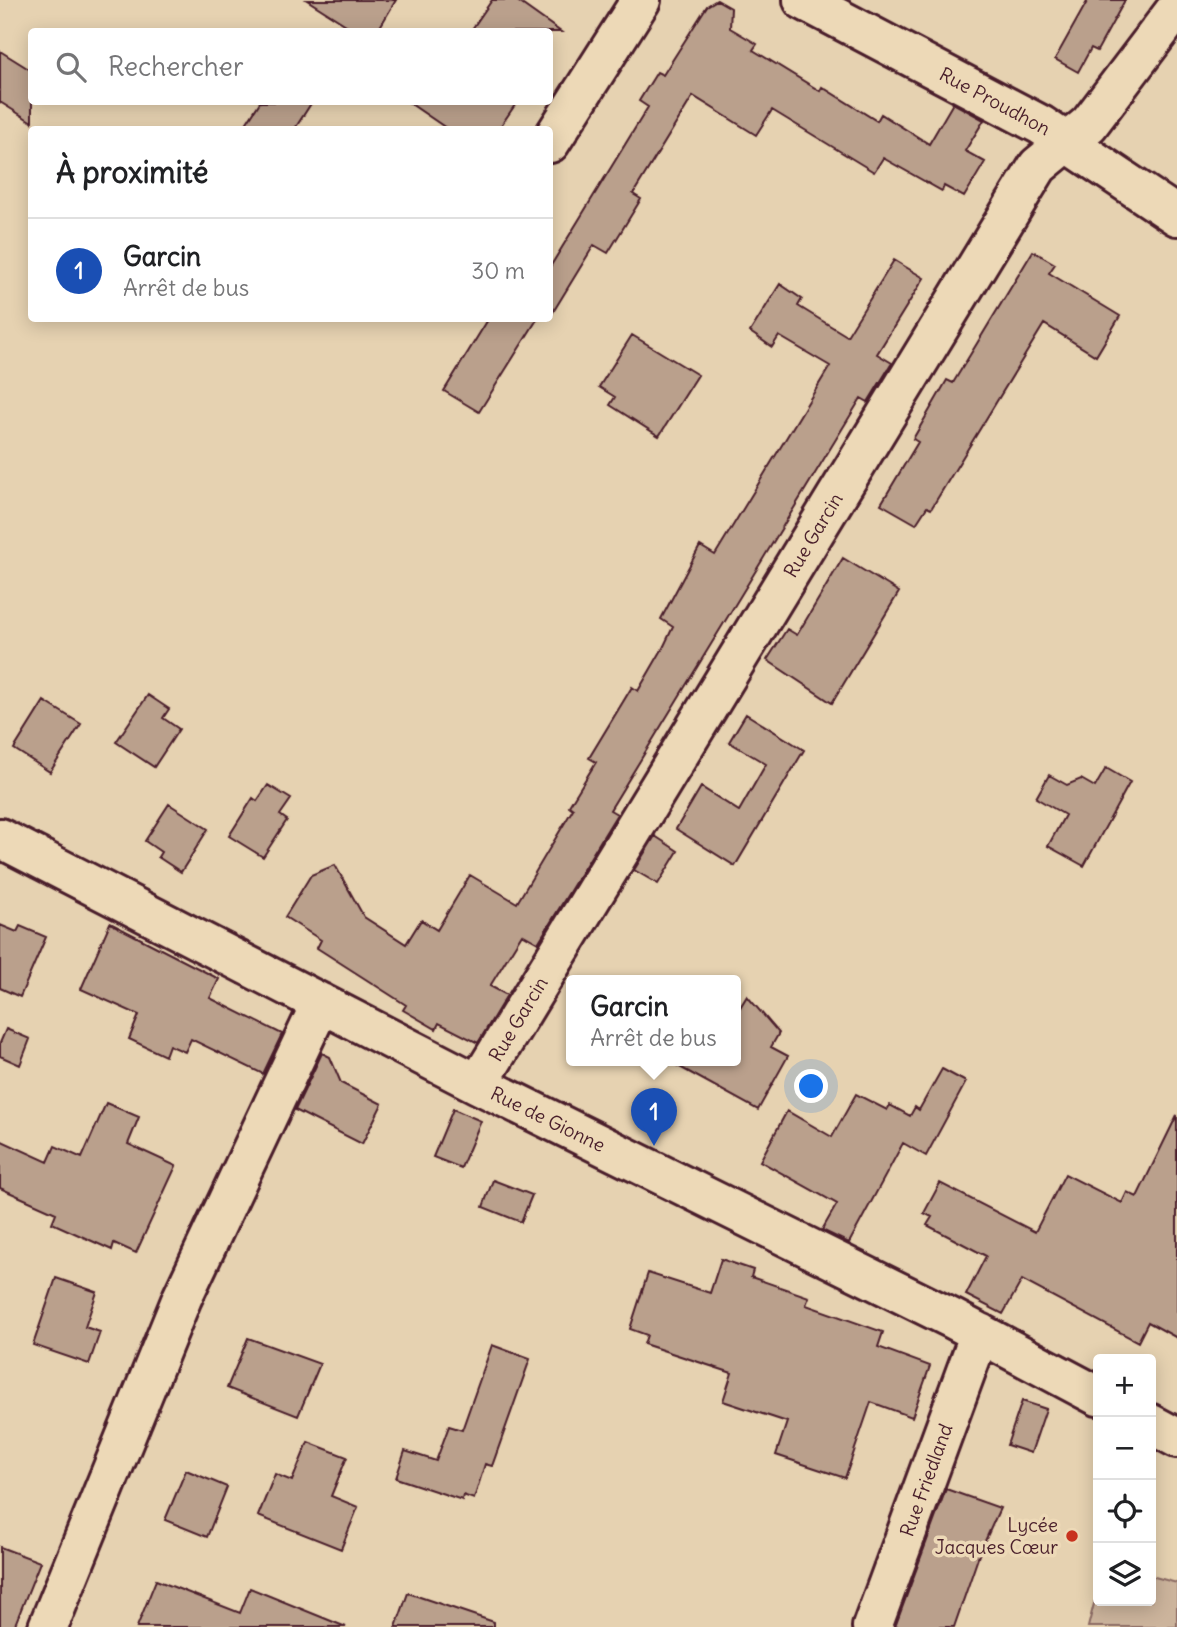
<!DOCTYPE html>
<html lang="fr">
<head>
<meta charset="utf-8">
<style>
  :root { --surface:#fff; --page:#f2f2f2; --text:#202124; --muted:#757577; --line:#e0e0e0; --accent:#c8321e }
  body { margin:0; font-family:Delius,sans-serif; background:var(--page); color:var(--text) }
  .controls { position:absolute; right:21px; bottom:21px; display:grid; overflow:hidden; border-radius:7px; box-shadow:0 4px 18px #0003 }
  .controls button { width:63px; height:63px; display:grid; place-items:center; padding:0; border:0; border-bottom:2px solid var(--line); background:var(--surface); color:var(--text); font:35px sans-serif }
  .you { position:absolute; left:812px; top:1087px; width:24px; height:24px; margin:-18px; border:5px solid #fff; border-radius:50%; background:#1a73e8; box-shadow:0 0 0 10px #1a73e833 }
  .badge { display:grid; place-items:center; width:46px; height:46px; border-radius:50%; background:var(--accent); color:#fff; font-size:23px; font-weight:700 }
  .pin { position:absolute; translate:-50% -58px; filter:drop-shadow(0 2px 4px #0008) }
  .pin::after { content:''; position:absolute; top:37px; width:24px; height:21px; background:inherit; clip-path:polygon(0 0,100% 0,50% 100%) }
  .popup { position:absolute; left:566px; top:975px; width:175px; height:91px; box-sizing:border-box; display:grid; place-content:center; border-radius:7px; background:var(--surface); filter:drop-shadow(0 2px 5px #0005); font-size:23px; white-space:nowrap; color:var(--muted) }
  .popup b { font-size:26px; color:var(--text) }
  .popup::after { content:''; position:absolute; left:50%; top:100%; margin-left:-14px; border:14px solid transparent; border-top-color:var(--surface) }
  .list { margin:0; padding:0; list-style:none }
  h2 { display:flex; justify-content:space-between; align-items:center; height:91px; margin:0; padding:0 28px; font-size:30px }
  h2 small { font-size:23px; font-weight:400; color:var(--muted) }
  .list li { display:grid; grid-template-columns:46px 1fr auto; gap:21px; align-items:center; box-sizing:border-box; height:105px; padding:0 28px; border-top:2px solid var(--line) }
  .list b { display:block; font-size:26px; white-space:nowrap }
  .list p { margin:0; font-size:23px; white-space:nowrap; color:var(--muted) }
  .list em { font-size:23px; font-style:normal; color:var(--muted) }
  .icon { flex:none; width:38px; height:38px; fill:none; stroke:currentColor; stroke-width:2; stroke-linecap:round; stroke-linejoin:round }
  .map { position:relative; flex:none; width:1177px; height:1627px; overflow:hidden }
  .search { position:absolute; background:var(--surface); box-shadow:0 4px 18px #0003; left:28px; top:28px; width:525px; height:77px; display:flex; align-items:center; gap:18px; box-sizing:border-box; padding:0 24px; border-radius:7px; color:var(--muted); font-size:26px }
  .panel { position:absolute; background:var(--surface); box-shadow:0 4px 18px #0003; left:28px; top:126px; width:525px; height:196px; border-radius:7px }
  .map>svg:first-child { display:block }
  .green { fill:#ccb49c; stroke:#8b6a64; stroke-width:2 }
  .building { fill:#baa08c; stroke:#4a1f2b; stroke-width:2 }
  .lines { fill:none; stroke-linecap:round; stroke-linejoin:round }
  .minor-casing { stroke:#4a1f2b; stroke-width:44 }
  .minor { stroke:#edd9b7; stroke-width:38 }
  .poi-dot { fill:#c8321e; stroke:#edd9b7; stroke-width:2.5 }
  .labels { text-anchor:middle; stroke-width:7; stroke-linejoin:round; paint-order:stroke }
  .street-label { font-size:19px; fill:#4a1f2b; stroke:#edd9b7 }
  .poi-label { font-size:19px; fill:#4a1f2b; stroke:#edd9b7; text-anchor:end }
</style>
</head>
<body>
<div class="map">
<svg width="1177" height="1627" viewBox="0 0 1177 1627">
  <rect width="100%" height="100%" fill="#e6d2b1"/>
  <filter id="ink" filterUnits="userSpaceOnUse"><feTurbulence type="fractalNoise" baseFrequency=".0143" numOctaves="2"/><feDisplacementMap in="SourceGraphic" scale="14" xChannelSelector="R" yChannelSelector="G"/><feConvolveMatrix kernelMatrix="1 2 1 2 8 2 1 2 1" color-interpolation-filters="sRGB"/></filter>
  <g filter="url(#ink)">
    <path class="green" d="M1151,1576L1177,1583V1627H1088L1098,1588V1601H1151Z"/>
    <path class="building" d="M307,0H396L377,32H357Z
      M492,0H516L561,32H470Z
      M717,0L731,8L730,28L757,44L753,50L820,91L822,87L877,121L881,114L929,144L953,103L984,120L965,151L985,162L964,197L944,186L942,191L883,158L874,172L772,110L756,135L693,96L633,194L641,199L608,253L594,245L550,317V267L648,107L639,101L657,72L663,75L707,6Z
      M1088,0H1125L1097,51L1091,48L1078,72L1055,59Z
      M0,51L32,71V122L0,102Z
      M260,102H312L294,130H242Z
      M408,102H517L498,130H449Z
      M1033,251L1055,264L1049,273L1120,316L1096,356L1044,324L931,509L927,507L916,524L881,504L918,442L913,439L947,380L953,383Z
      M894,260L924,278L877,354L892,363L868,402L861,398L610,810L617,814L538,943L522,934L490,986L507,995L478,1043L439,1023L436,1029L403,1010L406,1005L317,948L321,940L285,917L311,875L335,865L364,917L406,944L421,920L437,930L470,875L517,903L573,809L569,806L596,762L589,758L632,687L638,691L663,648L673,627L661,619L700,546L715,555L830,366L779,336L772,347L750,332L780,284L802,299L798,306L847,336Z
      M489,318H538L479,412L444,391Z
      M632,335L698,375L659,436L610,405L615,397L599,387Z
      M843,558L899,592L832,703L767,660L787,629L797,635Z
      M148,695L169,709L163,718L179,729L154,767L116,742Z
      M44,701L81,724L50,772L14,749Z
      M746,714L804,750L735,866L676,829L701,787L739,811L766,764L729,742Z
      M1106,768L1130,782L1084,866L1048,846L1065,815L1036,798L1049,775L1067,785L1081,779L1095,787Z
      M268,785L291,799L280,815L287,820L263,857L229,836L253,798L257,801Z
      M169,804L208,829L181,872L158,857L161,852L145,841Z
      M655,836L678,851L658,884L634,870Z
      M110,923L219,979L210,998L282,1034L263,1074L191,1039L185,1052L169,1045L165,1056L129,1039L139,1015L81,989Z
      M0,925L17,932L20,926L46,937L20,997L0,988Z
      M747,996L779,1033L771,1047L788,1056L758,1110L667,1060H736V1014Z
      M6,1029L30,1039L20,1065L0,1056V1043Z
      M322,1053L330,1057L341,1083L382,1104L362,1144L295,1110Z
      M942,1069L966,1082L926,1156L903,1143L849,1243L822,1230L837,1204L760,1161L787,1111L832,1137L856,1094L887,1110L890,1105L910,1116L915,1107L919,1110Z
      M106,1103L139,1117L128,1144L176,1166L136,1253L114,1243L112,1250L52,1223L56,1213L0,1188V1140L48,1162L55,1146L82,1158Z
      M453,1109L481,1121L461,1168L433,1157Z
      M1177,1115V1338L1148,1322L1138,1342L1022,1280L1003,1314L966,1295L986,1256L927,1225L932,1217L924,1213L940,1183L1035,1232L1065,1174L1122,1203L1127,1192L1137,1197Z
      M493,1180L532,1195L521,1222L483,1207Z
      M721,1259L753,1270L751,1277L809,1297L806,1305L883,1332L878,1347L930,1366L912,1417L871,1402L845,1478L776,1455L787,1422L723,1401L732,1373L644,1344L647,1335L630,1329L648,1273L710,1293Z
      M56,1278L97,1292L85,1327L100,1332L89,1364L33,1345Z
      M248,1338L320,1364L298,1416L227,1388Z
      M492,1345L530,1359L492,1466L485,1464L474,1499L463,1495L462,1500L396,1478L405,1451L436,1461L449,1426L462,1430Z
      M1022,1401L1046,1409L1031,1453L1007,1445Z
      M308,1442L347,1457L331,1496L358,1507L341,1549L258,1516L275,1474L292,1481Z
      M186,1470L227,1487L207,1537L165,1520Z
      M946,1489L1000,1508L980,1552L954,1627H895Z
      M0,1547L40,1562L14,1627H0Z
      M156,1580L240,1613L250,1588L346,1627H137Z
      M408,1593L494,1622V1627H396Z"/>
    <g class="lines">
      <g class="minor-casing">
        <path id="minor" d="M803,0L1041,125L1177,216
          M550,143L641,0
          M0,838L478,1084L953,1319L1098,1396
          M478,1084L1038,166L1089,124L1177,8
          M1151,1424L1177,1438
          M48,1627L182,1298L321,1003
          M872,1627L980,1333"/>
      </g>
      <use href="#minor" class="minor"/>
    </g>
  </g>
  <circle class="poi-dot" cx="1072" cy="1536" r="7"/>
  <g class="labels">
    <g class="street-label">
      <text transform="translate(995 101) rotate(28)" y="7">Rue Proudhon</text>
      <text transform="translate(813 535) rotate(-59)" y="7">Rue Garcin</text>
      <text transform="translate(518 1019) rotate(-59)" y="7">Rue Garcin</text>
      <text transform="translate(548 1119) rotate(26)" y="7">Rue de Gionne</text>
      <text transform="translate(926 1480) rotate(-70)" y="7">Rue Friedland</text>
    </g>
    <g class="poi-label">
      <text x="1058" y="1532">Lycée<tspan x="1058" dy="22">Jacques Cœur</tspan></text>
    </g>
  </g>
</svg>
<div class="controls">
<button>+</button>
<button>−</button>
<button><svg class="icon" aria-label="locate" viewBox="0 0 24 24"><circle cx="12" cy="12" r="6"/><path d="M12 2v4M12 18v4M2 12h4M18 12h4"/></svg></button>
<button><svg class="icon" aria-label="layers" viewBox="0 0 24 24"><path d="M12 4l9 5-9 5-9-5zM3 14l9 5 9-5"/></svg></button>
</div>
<div class="you"></div>
<div class="pin badge" style="left:654px;top:1146px;background:#1a4fb4">1</div>
<div class="popup"><b>Garcin</b>Arrêt de bus</div>
<div class="search"><svg class="icon" aria-label="search" viewBox="0 0 24 24"><circle cx="10" cy="10" r="6"/><path d="M15 15l6 6"/></svg>Rechercher</div>
<section class="panel">
<h2>À proximité<small></small></h2>
<ul class="list">
<li><span class="badge" style="background:#1a4fb4">1</span><div><b>Garcin</b><p>Arrêt de bus</p></div><em>30 m</em></li>
</ul>
</section>
</div>
</body>
</html>
